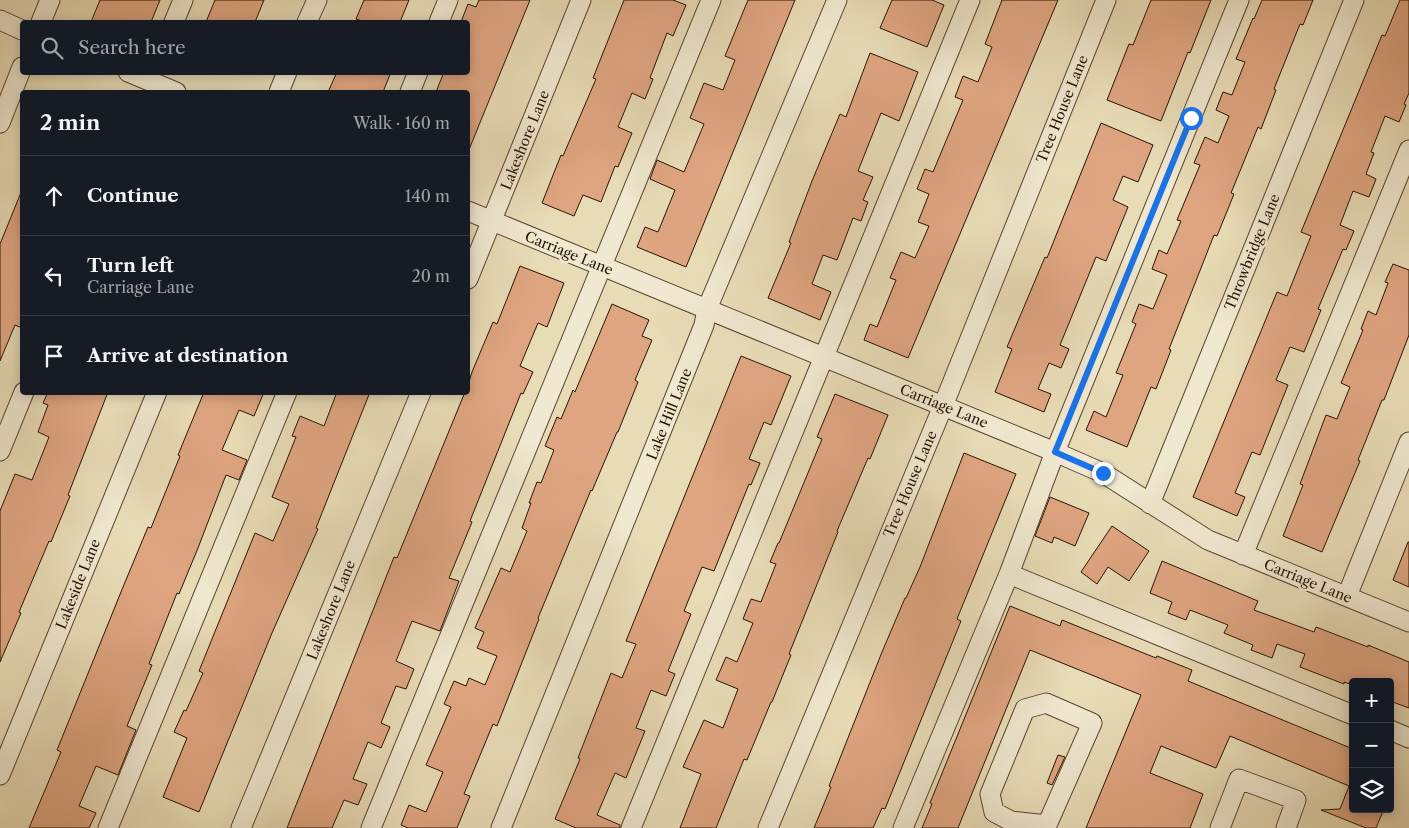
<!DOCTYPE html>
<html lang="en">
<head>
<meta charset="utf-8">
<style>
  :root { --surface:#171b24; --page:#20242c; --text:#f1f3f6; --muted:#9ea1a6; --line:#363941 }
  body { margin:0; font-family:"Libre Caslon Text",serif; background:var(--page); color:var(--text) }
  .controls { position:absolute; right:15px; bottom:15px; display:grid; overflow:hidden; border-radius:5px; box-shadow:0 2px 12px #0003 }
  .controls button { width:45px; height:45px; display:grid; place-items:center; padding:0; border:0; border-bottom:1px solid var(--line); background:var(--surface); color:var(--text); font:25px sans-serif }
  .stop { position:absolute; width:15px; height:15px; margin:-11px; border:4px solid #1a73e8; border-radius:50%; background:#fff }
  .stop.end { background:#1a73e8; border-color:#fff; box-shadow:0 1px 5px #0008 }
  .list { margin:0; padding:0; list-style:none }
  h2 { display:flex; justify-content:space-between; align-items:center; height:65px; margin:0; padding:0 20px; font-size:21px }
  h2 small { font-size:16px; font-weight:400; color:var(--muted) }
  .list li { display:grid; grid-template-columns:32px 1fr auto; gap:15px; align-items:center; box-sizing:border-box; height:80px; padding:0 20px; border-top:1px solid var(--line) }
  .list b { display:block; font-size:19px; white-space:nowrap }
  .list p { margin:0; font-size:16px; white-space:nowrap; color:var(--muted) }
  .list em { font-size:16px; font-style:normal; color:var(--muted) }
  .icon { flex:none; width:28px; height:28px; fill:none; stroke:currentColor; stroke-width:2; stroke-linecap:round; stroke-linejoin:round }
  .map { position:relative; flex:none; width:1409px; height:828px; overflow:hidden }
  .search { position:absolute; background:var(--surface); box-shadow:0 2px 12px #0003; left:20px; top:20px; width:450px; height:55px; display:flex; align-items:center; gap:12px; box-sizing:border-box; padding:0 18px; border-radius:5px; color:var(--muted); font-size:19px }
  .panel { position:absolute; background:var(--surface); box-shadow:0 2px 12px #0003; left:20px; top:90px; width:450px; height:305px; border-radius:5px }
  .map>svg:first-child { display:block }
  .building { fill:#dfa581; stroke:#281303 }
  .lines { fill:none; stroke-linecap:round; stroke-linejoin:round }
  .minor-casing { stroke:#584530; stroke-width:21 }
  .minor { stroke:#f0e8d0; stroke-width:19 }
  .route { stroke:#1a73e8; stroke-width:6 }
  .labels { text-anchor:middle; stroke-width:5; stroke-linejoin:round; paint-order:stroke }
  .street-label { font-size:14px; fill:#281303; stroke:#f0e8d0 }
</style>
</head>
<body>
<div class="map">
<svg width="1409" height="828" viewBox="0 0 1409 828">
  <rect width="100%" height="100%" fill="#e8dcb7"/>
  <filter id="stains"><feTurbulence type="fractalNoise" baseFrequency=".004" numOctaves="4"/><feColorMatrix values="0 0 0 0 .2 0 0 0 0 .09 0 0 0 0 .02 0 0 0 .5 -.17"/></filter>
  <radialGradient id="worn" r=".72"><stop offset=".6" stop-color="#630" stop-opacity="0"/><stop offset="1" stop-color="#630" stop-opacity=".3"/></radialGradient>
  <path class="building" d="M100,0H160L151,22H91Z
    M215,0H264L255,22H206Z
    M364,0H409L400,22H365L356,19Z
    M479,0H530L468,152V92H436L444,72H468V22H461L468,4L476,7Z
    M624,0H673L686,5L673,36L667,33L650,78L653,79L645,99L632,93L618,127L632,133L618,167L615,166L601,202L583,195L574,216L542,203L561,155L563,156L596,79L593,78Z
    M748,0H795L686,267L637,247L645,227L658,232L675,190L650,179L657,160L684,172L704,124L690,118L704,83L723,90L735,60L725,56Z
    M892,0H932L944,5L927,47L880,28Z
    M1002,0H1058L908,358L864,340L870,324L877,327L896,280L890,278L901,252L915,258L929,226L918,222L929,194L917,189L925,169L933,172L963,100L955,97L963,76L978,82L992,47L985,44Z
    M1151,0H1211L1190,53L1188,52L1161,121L1107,100L1129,44L1133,45Z
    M1262,0H1313L1303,25L1300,24L1274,89L1276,90L1261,129L1258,127L1231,193L1234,194L1217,236L1214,235L1190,296L1169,349L1171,350L1156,389L1151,387L1127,447L1086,430L1094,411L1106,417L1123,375L1116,373L1136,324L1132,322L1139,304L1153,309L1167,275L1152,269L1159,250L1167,254L1181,221L1177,220L1200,165L1194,163L1205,137L1218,143L1229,116L1216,110L1223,92L1232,95L1245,62L1236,59L1253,18L1254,19Z
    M1400,0H1409V93L1404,104L1406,105L1399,122L1385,116L1371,152L1374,153L1366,174L1376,179L1369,197L1353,191L1340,225L1354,231L1346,250L1343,249L1318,309L1321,310L1304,352L1290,347L1276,380L1288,385L1260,455L1252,452L1235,493L1245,497L1237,516L1193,497L1277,292L1287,296L1311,236L1301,232L1382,35L1385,36Z
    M870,53L918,72L899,121L881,113L858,171L873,177L863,200L868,202L861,221L853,218L837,260L823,255L812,284L831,292L820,320L768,298L791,243L789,242L812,181L840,114L846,117Z
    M337,72H391L383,92H328Z
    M1101,123L1153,145L1138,182L1123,176L1113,200L1128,207L1106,261L1096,257L1060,345L1069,349L1061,368L1049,363L1038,389L1051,394L1044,412L995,392L1012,349L1007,347L1045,257L1047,258Z
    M22,190V328L15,325L0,361V244Z
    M1393,264L1409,270V335L1384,400H1382L1358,460L1360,461L1322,552L1283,536L1303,485L1300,484L1326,415L1337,419L1350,387L1341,383L1363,330L1361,329L1368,311L1376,315L1388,283L1385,282Z
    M520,266L564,283L547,327L538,323L520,366L533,372L523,394L521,393L470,521L472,522L449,578L459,581L440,631L412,621L396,661L414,669L406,689L396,686L381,723L390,727L381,748L368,742L353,779L367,784L358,805L344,800L332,828H287L394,557L397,558L465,392H468V385L472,372L493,322L497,324Z
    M612,304L649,320L642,336L652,340L635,380L638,382L618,432H617L592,491L591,490L538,618L539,619L497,726L493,724L464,794L470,796L457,828H408L401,825L409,805L426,812L443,772L426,765L451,707L444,704L454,681L466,686L469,678L485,685L497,656L477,648L484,632L475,628L501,568L510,572L527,531L522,528L531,503H529L537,482L541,483L554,450L545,446L557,417L561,419L573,390L575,392Z
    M741,356L791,376L771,425L764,422L749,459L760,463L751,485L749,484L714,571L702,567L684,611L691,614L668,671L675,674L666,696L651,690L636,728L645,731L626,778L615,773L597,815L620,825V828H576L555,819L580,759L578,758L611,673L622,678L636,644L626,641Z
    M48,392H108L68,495L70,496L51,542L49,541L19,612L21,613L0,662V511L15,474L32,480L49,437L38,432L48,405L43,403Z
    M204,392H264L254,416L239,410L222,450L247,460L239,480L226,475L198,548L179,594L177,593L149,664L152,665L127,726L136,730L118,775L96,766L79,806L96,813L89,828H29L61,752L57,750L123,587L148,527L151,528L180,456L178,455Z
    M337,392H370L316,528L318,529L272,633L199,812L163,797L187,738L174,732L184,710L186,711L203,673L199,671L255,533L273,541L289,504L272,497L296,437L292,436L300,416L324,426Z
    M835,394L888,415L870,459L868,458L837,531L838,532L789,654L791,655L772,702H771L747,760L744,759L716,828H680L701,774L683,767L704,720L723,728L738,689L716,680L726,657L737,662L753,623L743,619L751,599L761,602L776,564L770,562L778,543H779L822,439L817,437Z
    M964,453L1016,474L957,619L961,621L885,809L882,808L873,828H814L831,787L829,786L882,652L905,598H906L920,567Z
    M1050,497L1089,513L1075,546L1054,537L1052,543L1035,536Z
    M1112,526L1149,551L1129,581L1108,567L1097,584L1081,572Z
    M1408,542H1409V587L1393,580Z
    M1162,561L1258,601L1254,610L1314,632L1316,627L1368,647V645L1409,662V708L1390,701V682H1353V685L1344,682V684L1300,667L1305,654L1277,644L1272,658L1251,650L1253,645L1224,633L1228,625L1190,610L1186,620L1168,613L1172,602L1150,593Z
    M1010,606L1060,626L1062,620L1156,658L1157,656L1192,670L1188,681L1353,749V809H1384L1376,828H1366L1321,810L1340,809L1349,786L1230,736L1216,768L1161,746L1150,773L1203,794L1190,828H1086L1141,695L1030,650L958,828H922L932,804L930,803Z
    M1058,755L1065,757L1052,785L1047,783Z"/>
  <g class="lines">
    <g class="minor-casing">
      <path id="minor" d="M0,20L22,30
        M41,22L50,0
        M174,22L183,0
        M307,22L317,0
        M439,22L448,0
        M128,72L176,92
        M279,92L287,72
        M410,92L418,72
        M0,123L22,67
        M468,211L1055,452L1103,473L1208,540L1409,622
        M468,279L581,0
        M0,451L24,392
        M1150,504L1354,0
        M1243,555L1409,150
        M1009,574L1353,715
        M1347,596L1409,442
        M1046,703L1092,723L1047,825L1011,821L994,812L990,794L1025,709Z
        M1390,730L1409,738
        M0,775L157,392
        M108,828L287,392
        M241,828L421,392
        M371,828L711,0
        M501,828L704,325L707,309L837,0
        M631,828L970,0
        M768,828L943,406L1106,0
        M903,828L1009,574L1055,452L1239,0
        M1220,828L1239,779L1296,800L1286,828"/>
    </g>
    <use href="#minor" class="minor"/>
  </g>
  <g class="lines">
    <path class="route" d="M1103,473L1055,452L1191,118"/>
  </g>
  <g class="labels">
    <g class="street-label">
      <text transform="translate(1062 109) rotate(-68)" y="5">Tree House Lane</text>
      <text transform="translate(525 140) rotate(-68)" y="5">Lakeshore Lane</text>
      <text transform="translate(1252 252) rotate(-68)" y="5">Throwbridge Lane</text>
      <text transform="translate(569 253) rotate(22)" y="5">Carriage Lane</text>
      <text transform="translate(944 406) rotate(22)" y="5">Carriage Lane</text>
      <text transform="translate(669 414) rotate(-68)" y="5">Lake Hill Lane</text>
      <text transform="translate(910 484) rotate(-67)" y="5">Tree House Lane</text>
      <text transform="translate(1308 581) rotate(22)" y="5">Carriage Lane</text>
      <text transform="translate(78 584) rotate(-68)" y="5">Lakeside Lane</text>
      <text transform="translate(331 610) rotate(-68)" y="5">Lakeshore Lane</text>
    </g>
  </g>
  <rect width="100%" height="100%" filter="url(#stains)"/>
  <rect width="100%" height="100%" fill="url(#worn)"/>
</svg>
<div class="controls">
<button>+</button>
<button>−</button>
<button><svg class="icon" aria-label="layers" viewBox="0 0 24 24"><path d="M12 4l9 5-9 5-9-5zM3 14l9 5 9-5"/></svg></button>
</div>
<div class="stop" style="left:1191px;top:118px"></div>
<div class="stop end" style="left:1103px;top:473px"></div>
<div class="search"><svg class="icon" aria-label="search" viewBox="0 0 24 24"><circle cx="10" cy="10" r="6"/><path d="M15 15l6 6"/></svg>Search here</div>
<section class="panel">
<h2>2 min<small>Walk · 160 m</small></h2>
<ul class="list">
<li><svg class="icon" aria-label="ahead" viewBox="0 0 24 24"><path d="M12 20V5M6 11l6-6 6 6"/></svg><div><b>Continue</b></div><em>140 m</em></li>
<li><svg class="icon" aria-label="left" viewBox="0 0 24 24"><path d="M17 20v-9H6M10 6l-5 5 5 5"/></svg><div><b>Turn left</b><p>Carriage Lane</p></div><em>20 m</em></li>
<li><svg class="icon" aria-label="arrive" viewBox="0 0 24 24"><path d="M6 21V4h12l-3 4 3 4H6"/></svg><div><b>Arrive at destination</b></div></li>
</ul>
</section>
</div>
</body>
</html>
